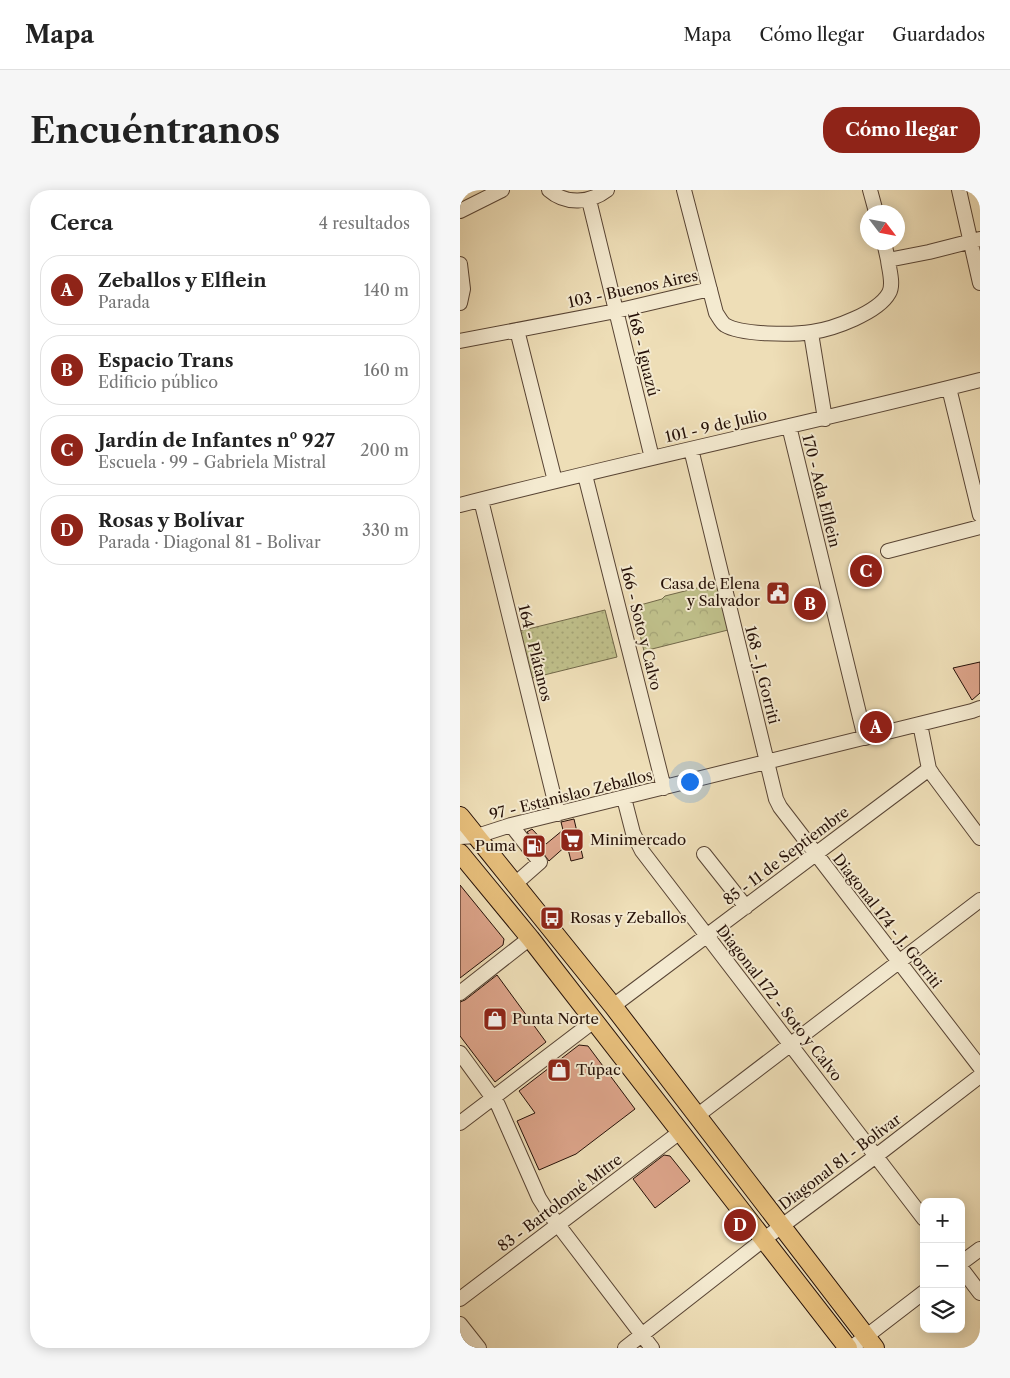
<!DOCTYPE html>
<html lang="es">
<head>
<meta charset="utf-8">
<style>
  :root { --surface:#fff; --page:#f6f6f6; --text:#222; --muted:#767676; --line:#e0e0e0; --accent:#8f2418 }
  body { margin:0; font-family:"Libre Caslon Text",serif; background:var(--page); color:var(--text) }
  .controls { position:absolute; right:15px; bottom:15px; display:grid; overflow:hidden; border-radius:10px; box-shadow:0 2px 12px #0003 }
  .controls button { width:45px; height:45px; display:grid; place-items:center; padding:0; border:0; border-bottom:1px solid var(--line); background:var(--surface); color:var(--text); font:25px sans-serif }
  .compass { position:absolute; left:400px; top:15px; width:45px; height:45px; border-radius:50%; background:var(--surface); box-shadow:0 2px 12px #0003; rotate:122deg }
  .you { position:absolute; left:229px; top:591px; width:18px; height:18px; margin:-12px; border:4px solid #fff; border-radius:50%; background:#1a73e8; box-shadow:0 0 0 8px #1a73e833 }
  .badge { display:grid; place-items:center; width:32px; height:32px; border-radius:50%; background:var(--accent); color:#fff; font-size:16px; font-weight:700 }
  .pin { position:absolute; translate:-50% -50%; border:2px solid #fff; box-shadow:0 1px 5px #0006 }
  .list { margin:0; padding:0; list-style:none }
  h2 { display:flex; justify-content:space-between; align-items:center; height:65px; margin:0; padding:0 20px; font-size:21px }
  h2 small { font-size:16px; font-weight:400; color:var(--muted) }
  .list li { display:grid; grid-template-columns:32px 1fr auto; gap:15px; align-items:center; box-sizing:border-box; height:70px; margin:0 10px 10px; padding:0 10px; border:1px solid var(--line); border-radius:20px }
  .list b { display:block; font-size:19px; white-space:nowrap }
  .list p { margin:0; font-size:16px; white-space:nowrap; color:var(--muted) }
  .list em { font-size:16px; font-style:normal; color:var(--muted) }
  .icon { flex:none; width:28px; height:28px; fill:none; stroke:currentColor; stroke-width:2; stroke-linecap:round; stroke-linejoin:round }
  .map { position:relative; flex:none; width:520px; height:1158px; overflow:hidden; border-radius:20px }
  header { display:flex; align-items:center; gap:30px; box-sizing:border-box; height:70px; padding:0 25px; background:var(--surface); border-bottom:1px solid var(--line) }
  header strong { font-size:24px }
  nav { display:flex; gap:28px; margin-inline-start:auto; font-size:18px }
  .intro { display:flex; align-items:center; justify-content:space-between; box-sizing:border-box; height:120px; padding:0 30px }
  h1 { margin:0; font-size:35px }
  .button { padding:12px 22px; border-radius:20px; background:var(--accent); color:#fff; font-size:18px; font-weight:700 }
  main { display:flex; gap:30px; padding:0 30px }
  aside { flex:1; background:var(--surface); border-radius:20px; box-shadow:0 2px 12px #0003 }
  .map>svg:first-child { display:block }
  .grass { fill:url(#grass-dots); stroke:#726849 }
  .forest { fill:url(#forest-crowns); stroke:#726849 }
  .building { fill:#dca48a; stroke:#261108 }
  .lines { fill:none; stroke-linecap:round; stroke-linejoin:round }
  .minor-casing { stroke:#584434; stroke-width:16 }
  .major-casing { stroke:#261108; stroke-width:20 }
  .minor { stroke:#f4ead0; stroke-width:14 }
  .major { stroke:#e7bf7c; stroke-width:18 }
  .labels { text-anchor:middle; stroke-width:4; stroke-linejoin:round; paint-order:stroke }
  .street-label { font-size:15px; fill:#261108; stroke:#f4ead0 }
  .poi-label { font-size:15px; fill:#261108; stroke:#f4ead0; text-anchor:start }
</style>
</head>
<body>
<header>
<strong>Mapa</strong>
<nav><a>Mapa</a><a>Cómo llegar</a><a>Guardados</a></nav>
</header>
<div class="intro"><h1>Encuéntranos</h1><a class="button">Cómo llegar</a></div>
<main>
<aside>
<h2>Cerca<small>4 resultados</small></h2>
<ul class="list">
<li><span class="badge">A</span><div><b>Zeballos y Elflein</b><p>Parada</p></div><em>140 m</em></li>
<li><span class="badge">B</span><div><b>Espacio Trans</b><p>Edificio público</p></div><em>160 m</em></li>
<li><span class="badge">C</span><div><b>Jardín de Infantes nº 927</b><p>Escuela · 99 - Gabriela Mistral</p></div><em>200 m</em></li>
<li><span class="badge">D</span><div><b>Rosas y Bolívar</b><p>Parada · Diagonal 81 - Bolivar</p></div><em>330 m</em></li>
</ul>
</aside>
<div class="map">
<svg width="520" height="1158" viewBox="0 0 520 1158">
  <defs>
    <pattern id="grass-dots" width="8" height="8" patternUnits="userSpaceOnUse" patternTransform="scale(1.25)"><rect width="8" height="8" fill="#bfbf8a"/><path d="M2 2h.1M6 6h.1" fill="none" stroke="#a4a376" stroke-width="1.8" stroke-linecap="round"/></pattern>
    <pattern id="forest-crowns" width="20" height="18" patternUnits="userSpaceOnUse" patternTransform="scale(1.25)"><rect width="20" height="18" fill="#bfbf8a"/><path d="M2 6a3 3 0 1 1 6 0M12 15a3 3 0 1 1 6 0" fill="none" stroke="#a4a376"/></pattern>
  </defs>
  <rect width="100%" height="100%" fill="#eedeb7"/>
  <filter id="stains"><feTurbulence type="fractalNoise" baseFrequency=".004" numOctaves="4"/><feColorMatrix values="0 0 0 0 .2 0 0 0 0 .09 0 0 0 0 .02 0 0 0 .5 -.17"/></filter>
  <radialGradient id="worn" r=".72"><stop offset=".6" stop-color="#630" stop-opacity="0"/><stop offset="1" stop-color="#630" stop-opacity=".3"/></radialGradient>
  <path class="grass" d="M145,420L157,467L72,488L60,441Z"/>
  <path class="forest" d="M257,393L268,440L184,461L173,417L202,409L205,406Z"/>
  <path class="building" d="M520,472V503L512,510L493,478Z
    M114,629L123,668L111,671L107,655L89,671L67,642L72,639L86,654L103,640L101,632Z
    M0,695L44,749L43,755L0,788Z
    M37,785L86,852L35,892L0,846V812L5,810Z
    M119,855L128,856L175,919L116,964L79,980L57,931L75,923L59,901Z
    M204,965L210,966L230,991L195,1018L173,989Z"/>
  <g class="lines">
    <g class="minor-casing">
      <path id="minor" d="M89,0C106,15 130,13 147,0
        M224,0L256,123C259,127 261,132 265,135C281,145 333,145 352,142C373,139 418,123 429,103C434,94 429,80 428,70L469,62L520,49
        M410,0L416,22
        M499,0L520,93
        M129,10L192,268
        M0,21L42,0
        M424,52L428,70
        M0,74L3,99L0,113
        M57,140L95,291
        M351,143L365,229
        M0,151L156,121L250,99
        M489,198L520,325
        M329,236L405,548
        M231,259L316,609L320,617L520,877
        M125,285L204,598
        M21,310L98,624
        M0,315C173,270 347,234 520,190
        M428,361L520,337
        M460,534L469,579L473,585L520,648
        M164,608L173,643L182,661L464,1029
        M51,635L80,672L55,694
        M0,647L17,646L51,635L512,521L520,518
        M244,664L286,717
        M0,803L70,748
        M153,816L469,579
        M0,863L38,915L79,1008L86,1019L192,1158
        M238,925L520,710
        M0,933L134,831
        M501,1073L520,1059
        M501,1078L520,1103
        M0,1109L220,942
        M0,1134L19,1158
        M165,1158L303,1050L416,966L520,886
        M391,1158L464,1102"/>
    </g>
    <g class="major-casing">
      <path id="major" d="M0,626L153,816L415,1158
        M0,663L70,748L388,1158"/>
    </g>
    <use href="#minor" class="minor"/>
    <use href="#major" class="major"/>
  </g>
  <defs>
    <g id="civic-square" transform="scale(1.25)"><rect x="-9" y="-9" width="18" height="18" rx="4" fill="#8f2418" stroke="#f4ead0"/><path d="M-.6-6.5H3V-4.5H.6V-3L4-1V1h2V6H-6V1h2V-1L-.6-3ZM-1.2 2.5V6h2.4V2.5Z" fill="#fff"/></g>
    <g id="supermarket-square" transform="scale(1.25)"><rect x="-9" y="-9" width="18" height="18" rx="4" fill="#8f2418" stroke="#f4ead0"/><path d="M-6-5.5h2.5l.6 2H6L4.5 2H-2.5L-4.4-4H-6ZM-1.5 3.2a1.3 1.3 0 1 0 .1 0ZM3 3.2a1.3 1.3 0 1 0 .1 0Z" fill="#fff"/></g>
    <g id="fuel-square" transform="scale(1.25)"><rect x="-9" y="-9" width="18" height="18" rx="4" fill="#8f2418" stroke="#f4ead0"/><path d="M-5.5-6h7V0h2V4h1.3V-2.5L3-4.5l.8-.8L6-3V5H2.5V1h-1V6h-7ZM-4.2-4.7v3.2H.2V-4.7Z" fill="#fff"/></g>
    <g id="bus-square" transform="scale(1.25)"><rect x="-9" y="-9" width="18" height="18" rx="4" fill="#8f2418" stroke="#f4ead0"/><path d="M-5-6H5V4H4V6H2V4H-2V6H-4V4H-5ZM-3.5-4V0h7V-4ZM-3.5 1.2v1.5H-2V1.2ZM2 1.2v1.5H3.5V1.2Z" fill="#fff"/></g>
    <g id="shop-square" transform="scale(1.25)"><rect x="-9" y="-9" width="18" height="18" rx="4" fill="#8f2418" stroke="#f4ead0"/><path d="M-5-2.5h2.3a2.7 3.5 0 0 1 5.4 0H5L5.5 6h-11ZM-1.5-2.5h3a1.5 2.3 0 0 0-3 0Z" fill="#fff"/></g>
  </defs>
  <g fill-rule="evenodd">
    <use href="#civic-square" x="318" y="403"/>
    <use href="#supermarket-square" x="112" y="650"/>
    <use href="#fuel-square" x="74" y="656"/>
    <use href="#bus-square" x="92" y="728"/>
    <use href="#shop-square" x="35" y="829"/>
    <use href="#shop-square" x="99" y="880"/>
  </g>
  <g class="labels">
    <g class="street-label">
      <text transform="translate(173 99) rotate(-12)" y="5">103 - Buenos Aires</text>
      <text transform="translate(183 164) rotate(76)" y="5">168 - Iguazú</text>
      <text transform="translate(256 236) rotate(-13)" y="5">101 - 9 de Julio</text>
      <text transform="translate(361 301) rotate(76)" y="5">170 - Ada Elflein</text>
      <text transform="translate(181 438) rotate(76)" y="5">166 - Soto y Calvo</text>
      <text transform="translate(75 463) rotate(76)" y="5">164 - Plátanos</text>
      <text transform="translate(302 485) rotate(76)" y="5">168 - J. Gorriti</text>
      <text transform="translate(111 605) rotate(-14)" y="5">97 - Estanislao Zeballos</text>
      <text transform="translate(326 666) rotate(-37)" y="5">85 - 11 de Septiembre</text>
      <text transform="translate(427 731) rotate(52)" y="5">Diagonal 174 - J. Gorriti</text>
      <text transform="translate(319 813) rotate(52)" y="5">Diagonal 172 - Soto y Calvo</text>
      <text transform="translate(380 972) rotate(-37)" y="5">Diagonal 81 - Bolivar</text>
      <text transform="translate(100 1013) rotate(-37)" y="5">83 - Bartolomé Mitre</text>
    </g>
    <g class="poi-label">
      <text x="300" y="399" text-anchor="end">Casa de Elena<tspan x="300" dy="17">y Salvador</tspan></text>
      <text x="130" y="655">Minimercado</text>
      <text x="56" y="661" text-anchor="end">Puma</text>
      <text x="110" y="733">Rosas y Zeballos</text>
      <text x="52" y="834">Punta Norte</text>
      <text x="116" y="885">Túpac</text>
    </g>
  </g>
  <rect width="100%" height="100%" filter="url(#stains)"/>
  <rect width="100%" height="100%" fill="url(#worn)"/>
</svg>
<div class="controls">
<button>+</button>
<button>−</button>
<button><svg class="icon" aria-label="layers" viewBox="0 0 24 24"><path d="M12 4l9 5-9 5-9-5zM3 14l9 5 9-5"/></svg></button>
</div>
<svg class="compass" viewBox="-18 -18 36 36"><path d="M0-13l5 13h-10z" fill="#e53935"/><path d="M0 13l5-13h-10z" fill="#767676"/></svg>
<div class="you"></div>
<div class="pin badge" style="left:416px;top:537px">A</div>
<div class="pin badge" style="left:350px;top:414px">B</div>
<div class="pin badge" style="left:406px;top:381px">C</div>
<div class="pin badge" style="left:280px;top:1035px">D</div>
</div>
</main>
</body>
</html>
